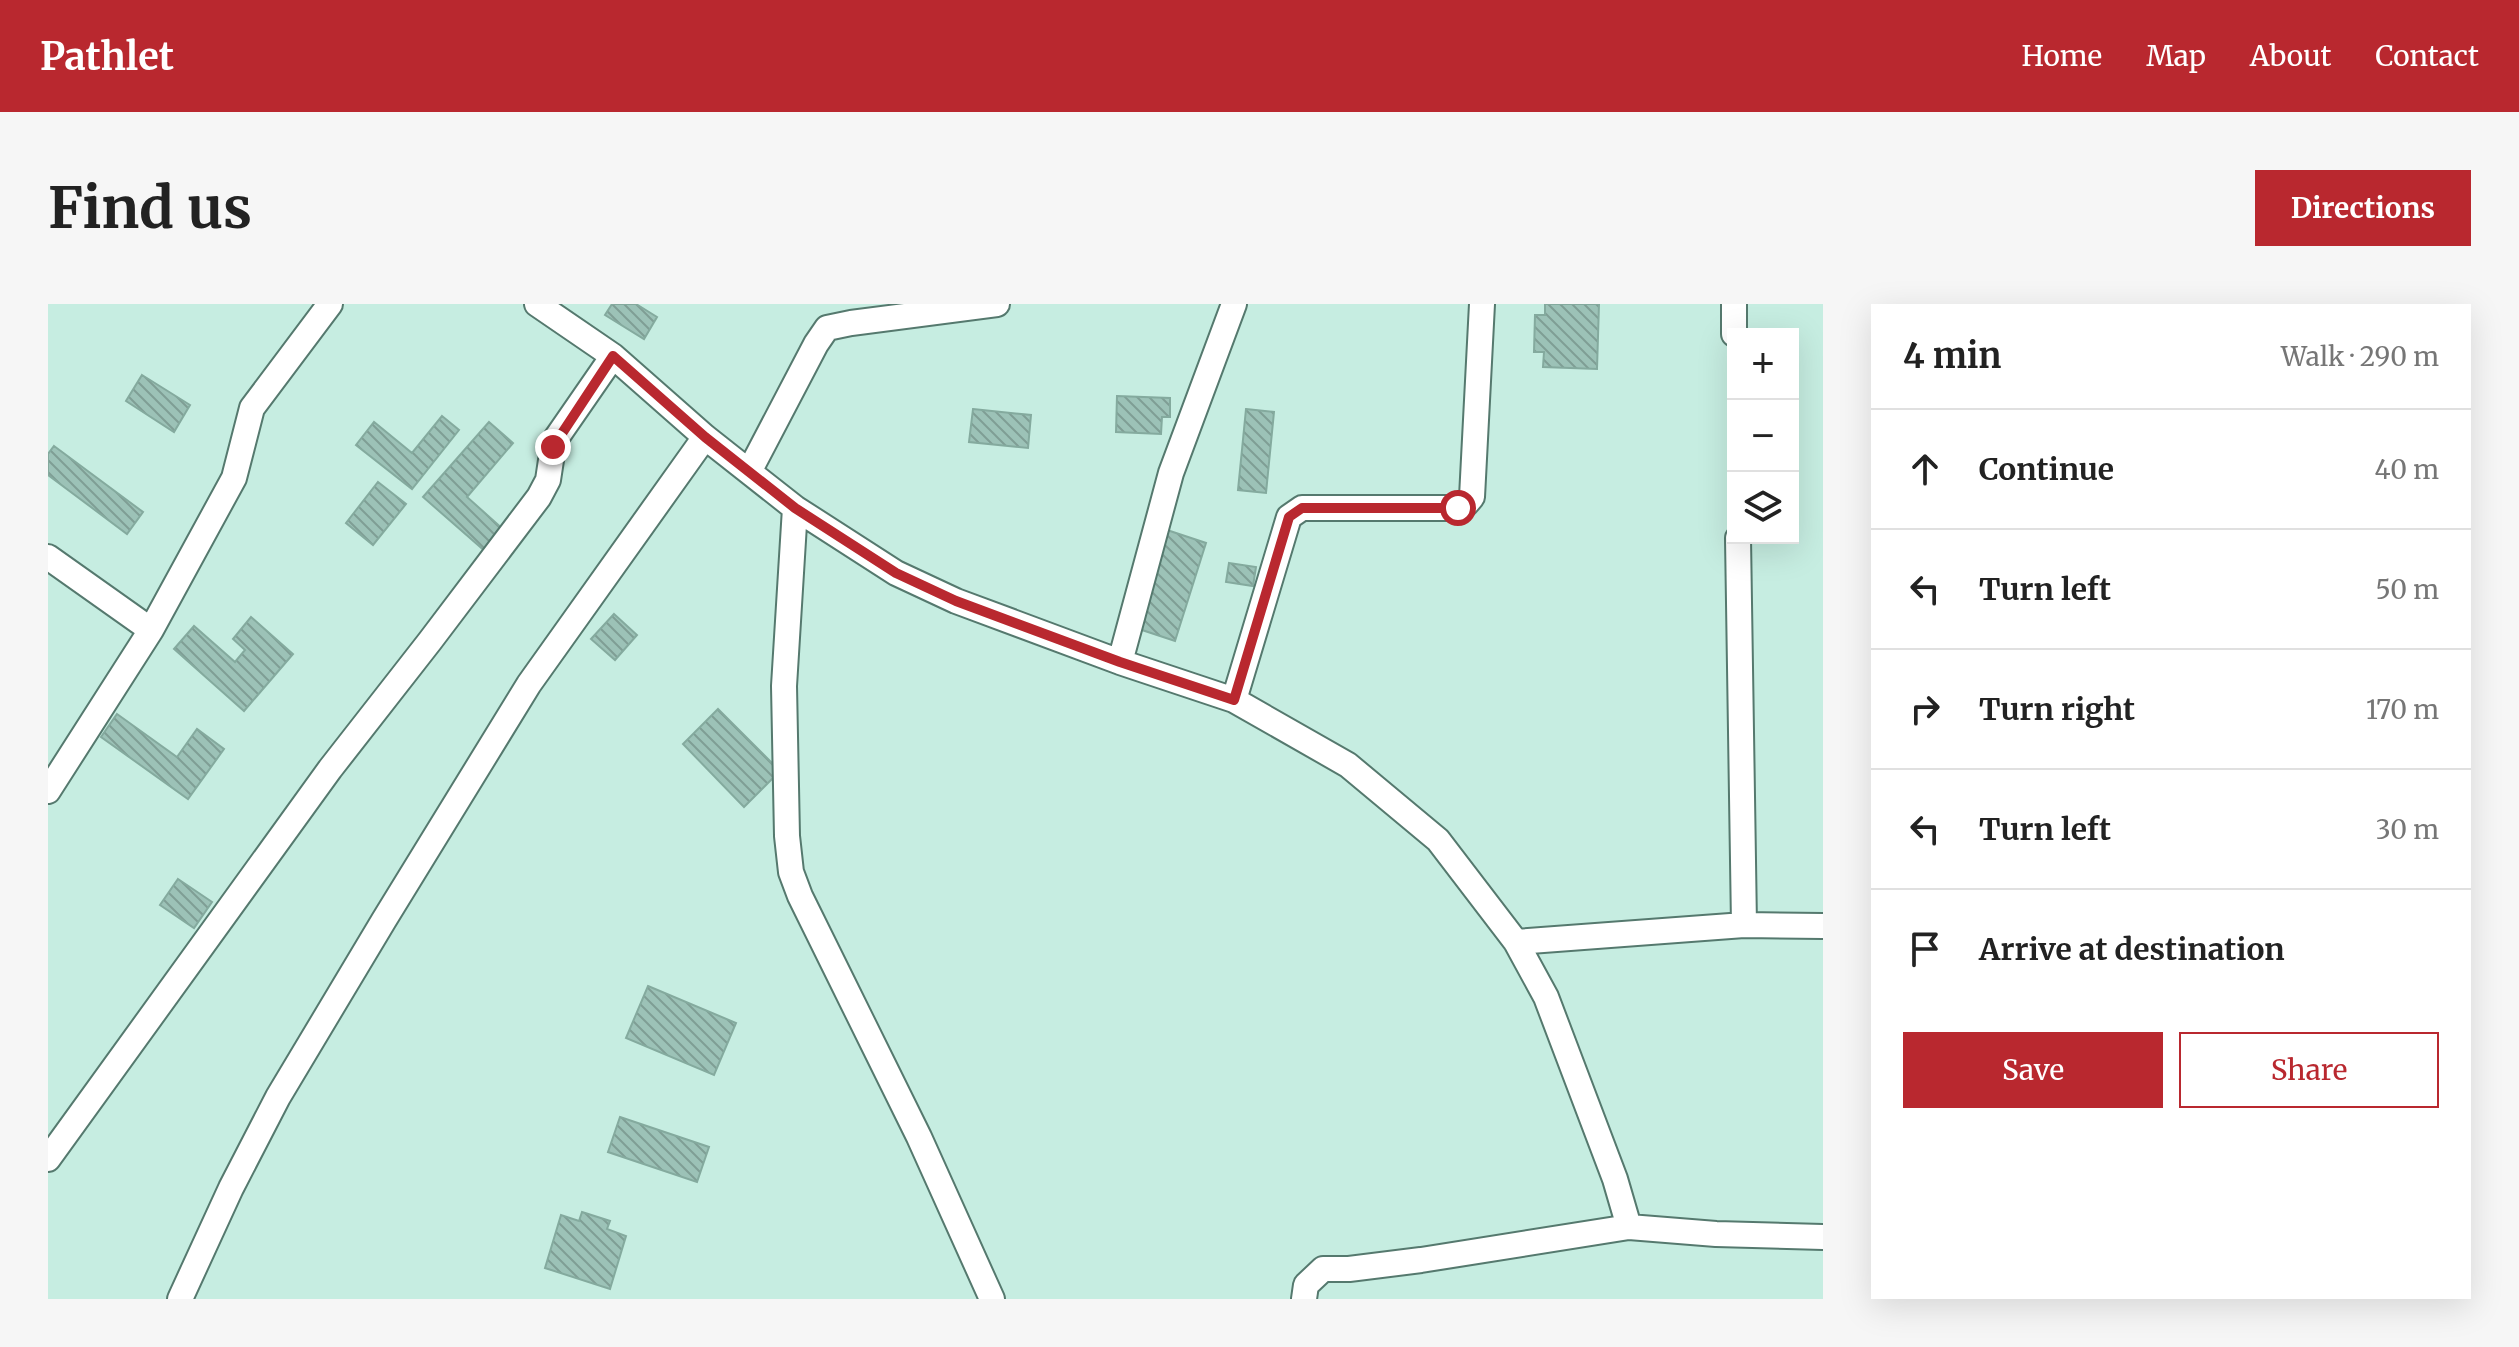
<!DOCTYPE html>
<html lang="en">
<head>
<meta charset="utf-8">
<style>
  :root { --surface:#fff; --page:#f6f6f6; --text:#222; --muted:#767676; --line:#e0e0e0; --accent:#b9282f }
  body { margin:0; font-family:Merriweather,serif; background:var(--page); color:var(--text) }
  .controls { position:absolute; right:24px; top:24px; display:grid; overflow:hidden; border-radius:0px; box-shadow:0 8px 32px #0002 }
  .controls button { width:72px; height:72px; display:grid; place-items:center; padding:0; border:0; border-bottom:2px solid var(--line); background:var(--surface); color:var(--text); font:40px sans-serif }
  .stop { position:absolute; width:24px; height:24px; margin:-18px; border:6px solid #b9282f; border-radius:50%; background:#fff }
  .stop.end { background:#b9282f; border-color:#fff; box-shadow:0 2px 8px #0008 }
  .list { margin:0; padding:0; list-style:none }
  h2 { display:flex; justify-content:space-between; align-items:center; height:104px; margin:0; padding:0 32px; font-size:34px }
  h2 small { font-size:26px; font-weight:400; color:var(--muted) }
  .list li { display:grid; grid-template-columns:52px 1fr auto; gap:24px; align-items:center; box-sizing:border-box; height:120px; padding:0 32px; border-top:2px solid var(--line) }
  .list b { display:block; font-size:30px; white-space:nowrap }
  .list em { font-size:26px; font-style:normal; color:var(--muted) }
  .actions { display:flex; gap:16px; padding:24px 32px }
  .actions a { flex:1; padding:18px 0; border:2px solid var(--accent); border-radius:0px; text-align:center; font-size:28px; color:var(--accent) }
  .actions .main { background:var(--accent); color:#fff }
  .icon { flex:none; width:44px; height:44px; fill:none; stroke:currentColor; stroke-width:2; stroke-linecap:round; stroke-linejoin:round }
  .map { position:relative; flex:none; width:1775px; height:995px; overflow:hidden; border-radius:0px }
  header { display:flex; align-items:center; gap:48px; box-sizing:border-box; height:112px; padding:0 40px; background:var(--accent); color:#fff }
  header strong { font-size:38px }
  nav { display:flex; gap:44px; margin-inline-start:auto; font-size:28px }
  .intro { display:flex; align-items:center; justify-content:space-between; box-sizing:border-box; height:192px; padding:0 48px }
  h1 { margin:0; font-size:56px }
  .button { padding:20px 36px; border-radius:0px; background:var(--accent); color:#fff; font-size:28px; font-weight:700 }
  main { display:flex; gap:48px; padding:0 48px }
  aside { flex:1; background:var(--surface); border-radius:0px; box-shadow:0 8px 32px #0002 }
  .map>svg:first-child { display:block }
  .building { fill:url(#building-back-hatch); stroke:#84aa9e; stroke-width:2 }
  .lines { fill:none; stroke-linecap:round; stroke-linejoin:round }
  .minor-casing { stroke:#55796e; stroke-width:28 }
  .minor { stroke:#fff; stroke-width:24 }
  .route { stroke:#b9282f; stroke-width:10 }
</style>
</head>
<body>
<header>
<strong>Pathlet</strong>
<nav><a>Home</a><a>Map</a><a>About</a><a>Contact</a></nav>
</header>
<div class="intro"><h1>Find us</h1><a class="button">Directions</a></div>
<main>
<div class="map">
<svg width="1775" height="995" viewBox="0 0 1775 995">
  <defs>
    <pattern id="building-back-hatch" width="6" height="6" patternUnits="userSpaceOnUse" patternTransform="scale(2)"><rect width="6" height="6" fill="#9cc2b7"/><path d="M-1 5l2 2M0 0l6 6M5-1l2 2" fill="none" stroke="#7f9e95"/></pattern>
  </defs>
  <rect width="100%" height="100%" fill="#c6ede1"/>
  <path class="building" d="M564,0H588L609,13L596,35L557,11Z
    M1497,0H1551L1549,65L1495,63L1496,48H1486L1487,11H1497Z
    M94,71L142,101L126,128L78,97Z
    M1069,92L1122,94V113H1114L1113,130L1068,128Z
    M925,105L983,111L980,144L921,138Z
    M1198,105L1226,108L1218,189L1190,186Z
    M394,112L411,126L364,185L308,141L326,118L364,149Z
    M441,118L465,139L419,193L456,226L438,248L375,193Z
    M6,142L95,208L79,230L0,171V150Z
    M330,178L358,200L325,241L298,219Z
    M1119,226L1158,239L1127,337L1088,324Z
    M1181,259L1208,263L1205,282L1178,278Z
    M566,310L589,331L567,356L543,335Z
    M203,313L245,350L196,407L126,345L146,322L187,358L197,346L185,335Z
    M670,405L732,467L696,503L635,440Z
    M69,410L129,453L149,425L176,445L140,495L53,433Z
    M130,575L164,598L146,624L112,601Z
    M600,682L688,719L666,771L578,734Z
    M572,813L661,843L649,878L560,848Z
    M534,908L562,917L559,925L578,932L562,985L497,964L513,911L531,917Z"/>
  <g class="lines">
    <g class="minor-casing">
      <path id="minor" d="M489,0L565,52L657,133L747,204L848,269L908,297L1072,358L1186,396L1300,461L1390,536L1468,638L1498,693L1567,875L1581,923
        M1686,0V30
        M702,166L768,40L779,24L803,19L949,0
        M747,204L736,382L739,532L743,568L752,592L871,833L944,995
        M1690,234L1696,621
        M0,253L103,326
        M1072,358L1123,169L1186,0
        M1186,396L1241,213L1254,204H1410L1418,200L1424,193L1434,0
        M0,487L103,326L186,174L204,104L282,0
        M1468,638L1696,621L1775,622
        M0,855L282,465L382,337L491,193L500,176L505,143L509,133L565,52
        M132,995L183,884L230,793L336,616L481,380L657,133
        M1256,995L1258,981L1275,965H1301L1373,956L1581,923L1668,930L1775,933"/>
    </g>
    <use href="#minor" class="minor"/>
  </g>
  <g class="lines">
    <path class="route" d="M505,143L565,52L657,133L747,204L848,269L908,297L1072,358L1186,396L1241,213L1254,204H1410"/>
  </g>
</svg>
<div class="controls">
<button>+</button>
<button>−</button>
<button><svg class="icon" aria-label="layers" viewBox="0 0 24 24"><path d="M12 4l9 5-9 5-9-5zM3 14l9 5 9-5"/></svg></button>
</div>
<div class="stop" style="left:1410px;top:204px"></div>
<div class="stop end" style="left:505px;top:143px"></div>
</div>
<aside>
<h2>4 min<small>Walk · 290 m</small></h2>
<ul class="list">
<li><svg class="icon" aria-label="ahead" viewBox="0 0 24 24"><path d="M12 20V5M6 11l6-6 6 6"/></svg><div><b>Continue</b></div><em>40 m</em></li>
<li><svg class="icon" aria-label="left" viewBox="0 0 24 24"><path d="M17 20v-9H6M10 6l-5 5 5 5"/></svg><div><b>Turn left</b></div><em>50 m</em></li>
<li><svg class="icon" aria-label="right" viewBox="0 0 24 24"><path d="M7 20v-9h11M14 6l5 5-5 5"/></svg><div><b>Turn right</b></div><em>170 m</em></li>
<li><svg class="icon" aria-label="left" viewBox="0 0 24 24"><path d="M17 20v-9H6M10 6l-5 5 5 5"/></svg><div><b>Turn left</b></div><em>30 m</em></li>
<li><svg class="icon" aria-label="arrive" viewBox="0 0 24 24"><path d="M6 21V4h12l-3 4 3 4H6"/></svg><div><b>Arrive at destination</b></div></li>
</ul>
<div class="actions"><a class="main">Save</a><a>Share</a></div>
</aside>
</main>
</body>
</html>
